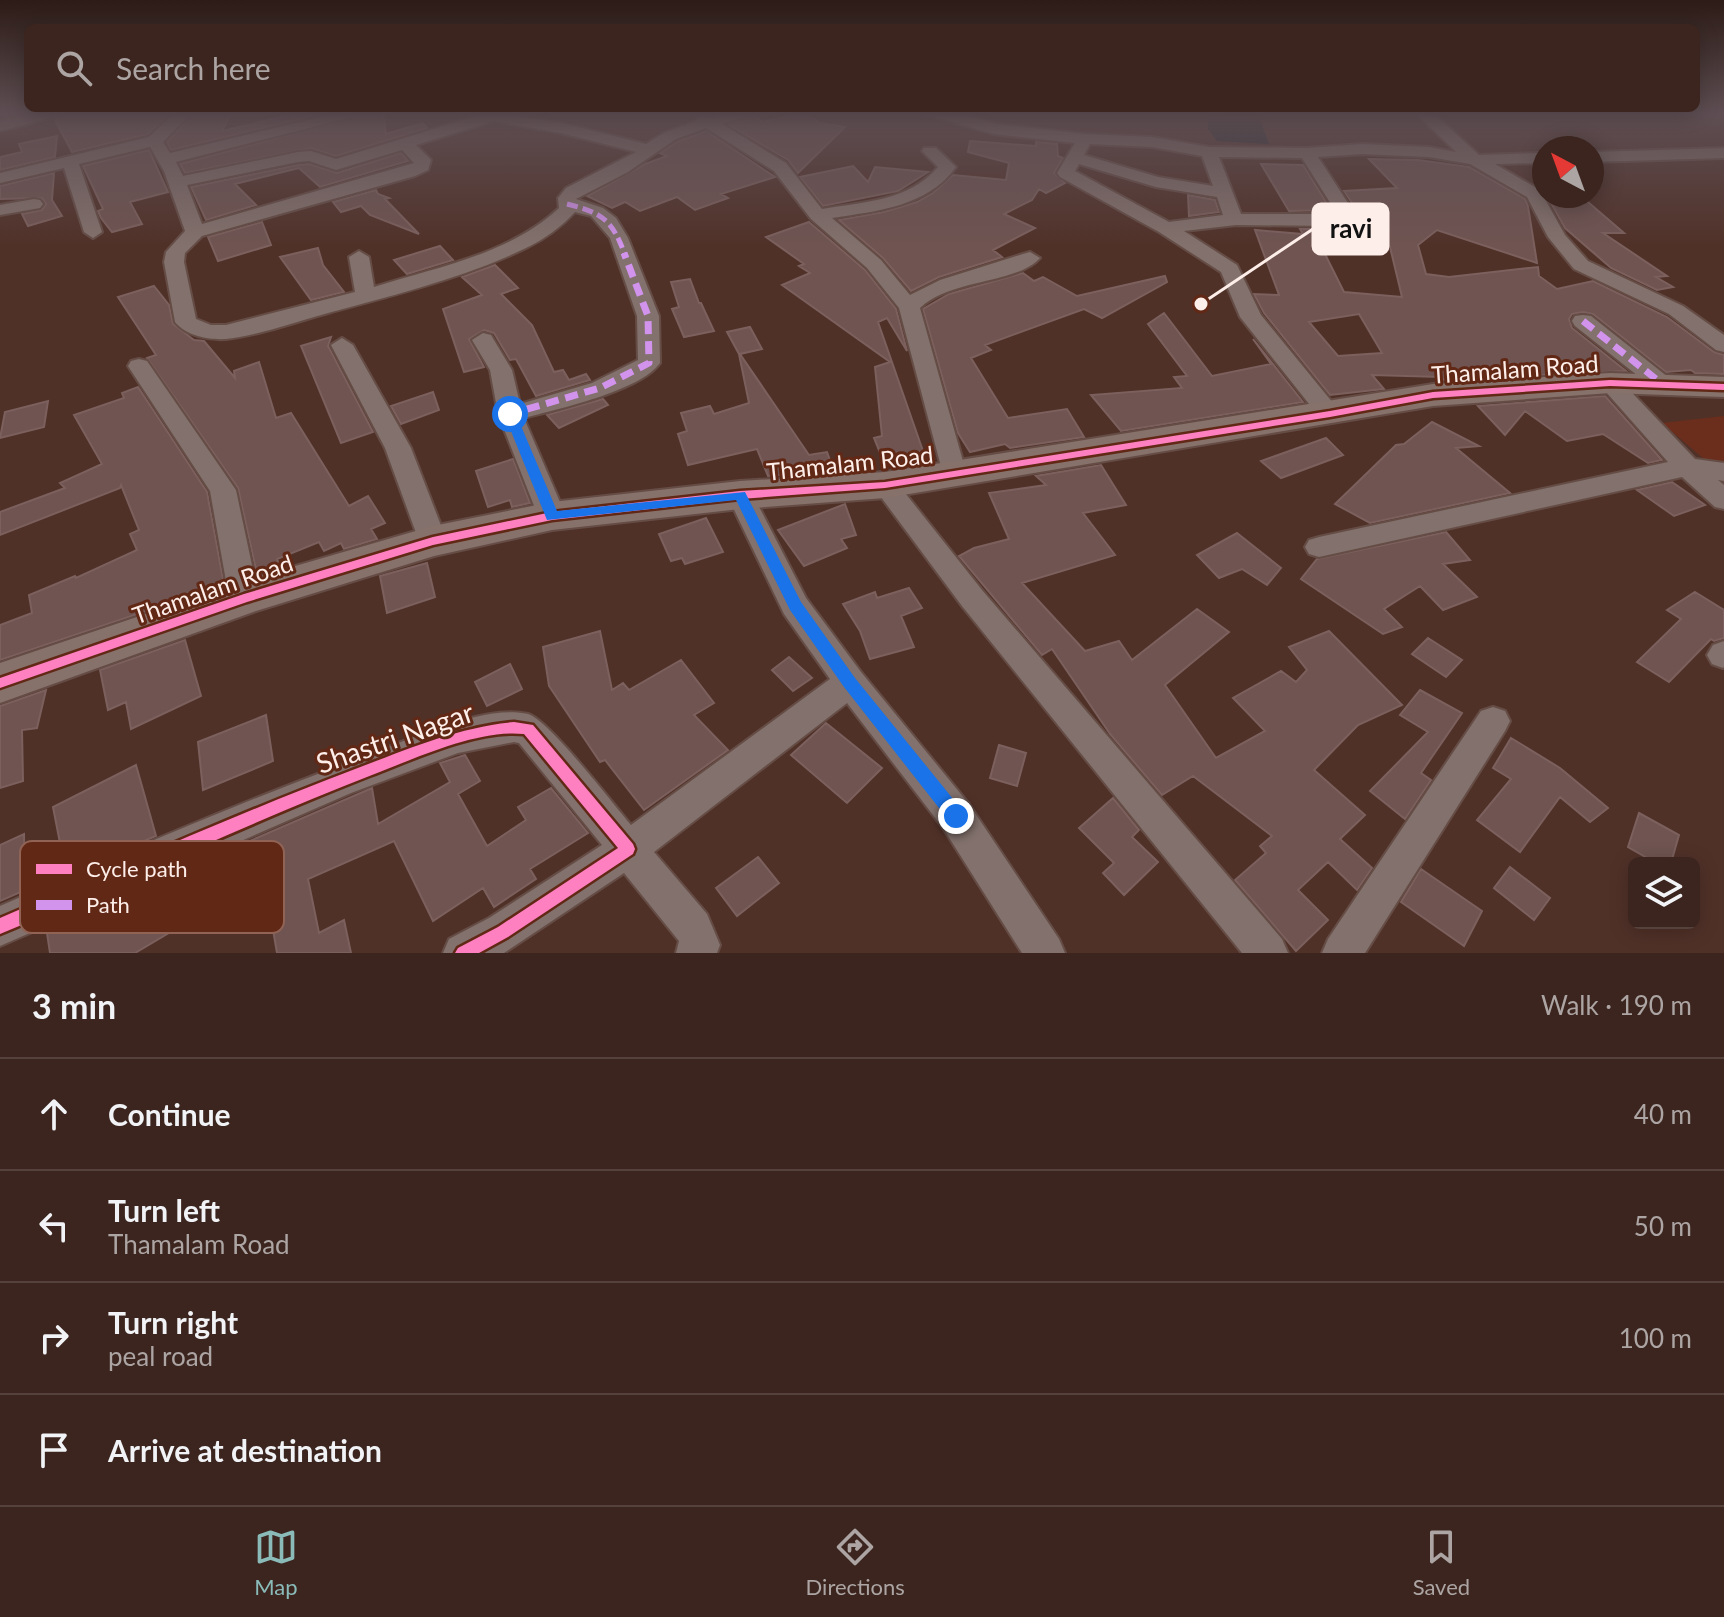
<!DOCTYPE html>
<html lang="en">
<head>
<meta charset="utf-8">
<style>
  :root { --surface:#3c251e; --page:#432d27; --text:#f1f3f6; --muted:#aca5a4; --line:#55423c; --accent:#8bbbb9 }
  body { margin:0; font-family:Lato,sans-serif; background:var(--page); color:var(--text) }
  .controls { position:absolute; right:24px; bottom:24px; display:grid; overflow:hidden; border-radius:12px; box-shadow:0 4px 20px #0003 }
  .controls button { width:72px; height:72px; display:grid; place-items:center; padding:0; border:0; border-bottom:2px solid var(--line); background:var(--surface); color:var(--text); font:40px sans-serif }
  .compass { position:absolute; left:1532px; top:136px; width:72px; height:72px; border-radius:50%; background:var(--surface); box-shadow:0 4px 20px #0003; rotate:319deg }
  .stop { position:absolute; width:24px; height:24px; margin:-18px; border:6px solid #1a73e8; border-radius:50%; background:#fff }
  .stop.end { background:#1a73e8; border-color:#fff; box-shadow:0 2px 8px #0008 }
  .list { margin:0; padding:0; list-style:none }
  h2 { display:flex; justify-content:space-between; align-items:center; height:104px; margin:0; padding:0 32px; font-size:34px }
  h2 small { font-size:26px; font-weight:400; color:var(--muted) }
  .list li { display:grid; grid-template-columns:52px 1fr auto; gap:24px; align-items:center; box-sizing:border-box; height:112px; padding:0 32px; border-top:2px solid var(--line) }
  .list b { display:block; font-size:30px; white-space:nowrap }
  .list p { margin:0; font-size:26px; white-space:nowrap; color:var(--muted) }
  .list em { font-size:26px; font-style:normal; color:var(--muted) }
  .icon { flex:none; width:44px; height:44px; fill:none; stroke:currentColor; stroke-width:2; stroke-linecap:round; stroke-linejoin:round }
  .map { position:relative; flex:none; width:1724px; height:953px; overflow:hidden }
  .search { position:absolute; background:var(--surface); box-shadow:0 4px 20px #0003; left:24px; right:24px; top:24px; height:88px; display:flex; align-items:center; gap:20px; box-sizing:border-box; padding:0 28px; border-radius:12px; color:var(--muted); font-size:30px }
  .sheet { height:552px; background:var(--surface) }
  nav { display:flex; justify-content:space-around; align-items:center; box-sizing:border-box; height:112px; border-top:2px solid var(--line); background:var(--surface); font-size:22px; color:var(--muted) }
  nav a { display:grid; justify-items:center; gap:4px }
  nav .on { color:var(--accent) }
  .map>svg:first-child { display:block }
  .built { fill:#6c2e1c }
  .water { fill:#172428 }
  .building { fill:#6f5451; stroke:#7b605d; stroke-width:2; fill-rule:evenodd }
  .lines { fill:none; stroke-linecap:round; stroke-linejoin:round }
  .street-casing { stroke:#654d46; stroke-width:4 }
  .secondary-casing { stroke:#654d46; stroke-width:4 }
  .street { fill:#82716c; fill-rule:evenodd }
  .secondary { fill:#87726b; fill-rule:evenodd }
  .quiet-far2 { stroke:#d193ec; stroke-width:5; stroke-dasharray:11 5; stroke-linecap:butt }
  .quiet-far1 { stroke:#d193ec; stroke-width:7; stroke-dasharray:13 7; stroke-linecap:butt }
  .quiet { stroke:#d193ec; stroke-width:9; stroke-dasharray:17 9; stroke-linecap:butt }
  .cycleway-casing { stroke:#622816; stroke-width:5 }
  .cycleway { fill:#ff80c0; fill-rule:evenodd }
  .route { fill:#1a73e8 }
  .labels { text-anchor:middle; stroke-width:6; stroke-linejoin:round; paint-order:stroke }
  .street-label { font-size:24px; fill:#fdeee9; stroke:#622816 }
  .near-street-label { font-size:28px; fill:#fdeee9; stroke:#622816 }
  .key { fill:#622816; stroke:#906355; stroke-width:2 }
  .key-label { font-size:22px; fill:#fdeee9 }
  .leader { fill:none; stroke:#fdeee9; stroke-width:3 }
  .callout-dot { fill:#fdeee9; stroke:#622816; stroke-width:3 }
  .callout { fill:#fdeee9; stroke:#fdeee9; stroke-width:3 }
  .callout-label { font-size:26px; text-anchor:middle; font-weight:bold; fill:#111 }
</style>
</head>
<body>
<div class="map">
<svg width="1724" height="953" viewBox="0 0 1724 953">
  <rect width="100%" height="100%" fill="#503128"/>
  <path class="built" d="M1724,416V464L1711,465L1662,423Z"/>
  <path class="water" d="M1208,118L1260,119L1269,144L1217,141L1208,129Z"/>
  <path class="building" d="M76,112H171L148,134L72,152L55,120Z
    M195,112H232L222,131L302,112H328L171,150L167,142Z
    M374,112H383L386,134L423,123L427,128L336,156L311,148L185,173L180,164Z
    M804,112L820,123L845,127L798,173L788,160L729,125L755,117L763,122Z
    M706,131L775,177L721,194L728,198L695,210L677,197L640,211L625,202L612,208L587,196L645,164L667,156L660,153L677,142Z
    M57,136L55,157L0,170V157L22,152L19,144Z
    M970,141L1036,146V142L1057,144L1058,156L1063,158L1054,173L1065,183L1046,193L1039,189L1032,200L1004,214L1035,228L993,250L1002,257L939,277L911,291L883,258L839,220L884,212L917,202L933,193L953,175L1006,180L1009,163L968,152Z
    M149,150L168,192L130,202L142,224L112,232L101,218L98,211L103,209L83,166Z
    M401,153L408,161L320,187L299,168L235,184L256,205L206,220L191,187L298,165L309,164L337,173Z
    M1369,159L1418,160L1469,167L1525,199L1528,206L1537,263L1437,230L1418,245L1426,274L1449,277L1538,267L1539,276L1557,289L1593,281L1667,317L1714,352L1724,355V374L1695,373L1691,370L1666,372L1593,314L1583,312L1572,314L1569,319L1572,328L1626,371L1444,380L1441,377L1372,375L1384,389L1330,395L1264,313L1254,294L1279,295L1255,230L1303,234L1300,229H1332L1356,217L1358,212L1344,191L1397,188ZM1373,247H1390L1402,297L1344,292L1325,254ZM1359,314L1382,353L1338,356L1309,322Z
    M1261,164L1303,165L1331,210L1289,211Z
    M853,166L868,182L875,167L928,172L898,191L823,206L800,177Z
    M54,173L52,200L62,216L28,226L22,214L42,210L46,204L42,198L0,199V186Z
    M376,190L378,194L389,198L385,199L419,234L370,215L361,206L341,212L333,202Z
    M1188,195L1215,200L1219,212L1189,216Z
    M1547,196H1581L1624,233H1603L1667,276L1656,277L1673,287L1657,290L1611,268L1565,228Z
    M262,222L271,245L218,261L208,237Z
    M809,222L865,270L896,309L907,351L887,318L878,322L923,451L883,460L874,438L882,436L875,367L890,362L782,285L810,273L799,266L804,264L766,237Z
    M440,246L453,260L407,274L394,260Z
    M318,248L323,265L344,292L311,300L280,257Z
    M495,265L518,288L501,294L532,325L554,372L563,370L569,380L586,374L590,380L536,396L516,359L510,360L494,333L484,330L469,339L484,367L464,372L443,309L482,295L462,277Z
    M1023,273L1034,281L1043,277L1077,296L1165,276L1167,282L1102,318L1084,309L985,345L991,350L971,358L1008,418L1067,409L1084,437L1010,448L1005,444L970,452L958,433L923,309L949,294Z
    M690,279L699,303H701L714,331L684,337L672,309L679,307L671,282Z
    M154,286L169,305L173,324L194,340L204,341L235,378L234,371L259,362L276,418L291,413L349,506L368,496L385,523L371,529L377,539L344,549L341,543L324,551L319,542L277,559L280,567L257,574L238,488L147,358L156,355L118,297Z
    M1164,313L1212,376L1271,364L1253,339L1303,402L1121,431L1091,395L1182,388L1174,377L1187,376L1148,324Z
    M750,327L762,349L740,354L809,455L827,452L834,471L768,476L757,449L688,465L678,434L687,431L681,413L710,406L714,414L749,403L739,354L727,332Z
    M331,337L328,346L373,432L341,443L301,346Z
    M138,387L207,492L224,585L0,660V625L32,613L29,595L75,576L76,578L137,550L130,534L139,530L121,485L120,488L0,535V512L65,488L60,483L102,464L74,415L124,398L122,393Z
    M433,392L439,410L401,424L391,406Z
    M1605,396L1662,460L1648,463L1603,434L1567,441L1525,411L1505,435L1478,406Z
    M603,399L608,405L559,428L547,415Z
    M48,401L44,427L0,438L5,412Z
    M1432,422L1479,446L1456,448L1510,493L1370,523L1335,504L1396,445L1404,444Z
    M1326,438L1343,455L1281,478L1261,461Z
    M513,459L530,503L512,507L510,500L488,507L476,471Z
    M1101,465L1126,505L1083,513L1115,555L1022,583L1085,651L1119,641L1132,660L1197,609L1229,632L1165,685L1216,758L1265,731L1233,698L1281,671L1296,682L1307,670L1289,647L1329,631L1402,705L1358,725L1314,770L1365,815L1340,839L1372,868L1357,890L1328,862L1298,890L1328,920L1296,951L1235,880L1266,853L1260,846L1272,836L1193,776L1162,795L1110,734L1052,649L1042,655L959,556L974,548L1009,539L989,493L1046,485L1036,476Z
    M1672,482L1705,505L1674,516L1637,490Z
    M845,504L856,535L841,539L847,548L804,566L778,530Z
    M706,518L723,552L685,564L682,558L671,561L659,534Z
    M1446,532L1470,560L1443,564L1477,597L1443,610L1420,586L1384,609L1402,627L1383,634L1301,579L1317,559Z
    M1237,533L1281,568L1267,585L1242,569L1219,578L1197,555Z
    M427,563L435,597L387,613L380,576Z
    M909,588L922,608L901,616L914,647L870,659L860,631L843,604L875,592L877,598Z
    M1695,592L1724,610V638L1714,641L1711,639L1669,682L1637,662L1681,619L1667,610Z
    M600,631L612,690L623,683L629,690L681,660L714,703L694,715L728,750L644,810L605,760L600,762L549,686L543,647Z
    M1428,638L1462,660L1446,677L1412,654Z
    M185,640L201,696L131,729L126,702L108,710L100,670Z
    M789,657L812,678L793,691L772,670Z
    M510,664L522,689L487,706L475,682Z
    M46,690L37,728L22,730L23,781L0,788V706Z
    M1420,690L1462,713L1421,773L1431,780L1405,819L1370,791L1428,732L1400,715Z
    M266,715L273,761L203,790L198,742Z
    M826,723L882,768L847,803L791,755Z
    M1511,738L1560,768L1608,808L1590,822L1560,797L1520,852L1477,820L1511,779L1493,768Z
    M999,745L1026,753L1017,786L990,778Z
    M465,755L480,781L458,794L487,846L526,820L518,807L551,788L588,833L530,869L536,879L494,907L483,888L433,921L394,841L308,879L319,933L344,920L351,953H277L265,883L203,920L201,914L135,953H50L47,933L74,917L372,788L378,824L450,782L440,763Z
    M136,765L156,836L66,874L53,807Z
    M1113,798L1139,830L1132,837L1158,862L1124,895L1103,873L1114,863L1079,828Z
    M1639,813L1679,835L1671,863H1656L1628,847Z
    M24,834L25,890L0,901V845Z
    M758,857L779,883L737,916L716,888Z
    M1510,867L1550,898L1534,920L1494,888Z
    M1421,869L1482,911L1464,946L1401,902Z"/>
  <g class="lines">
    <g class="street-casing">
      <path id="street" d="M42,112H73L0,131V121Z
        M176,112H192L163,142L170,153L343,112H371L176,162L183,176L298,152L311,151L336,159L489,112L561,123L646,144L664,133L696,121L697,116L711,118L734,112H763L722,124L786,163L822,209C863,202 909,201 938,167L922,151L924,148H936L956,167C927,207 877,211 832,218L881,260L910,295L940,280L1023,254L1030,252L1040,258C1017,284 950,279 920,308L966,472L962,478L953,481L944,478L899,308L867,268L811,219L774,171L706,128L676,139L628,172L576,199L603,208L616,218L628,238L659,316L660,363C640,391 558,409 524,418L566,516L562,523L552,526L542,523L538,516L498,414L490,370L472,340L483,333L491,335L512,370L520,404L592,383L638,360L637,316L610,238L591,216L575,212C561,227 545,239 526,248C464,278 393,295 328,313C295,322 260,335 226,339C209,340 186,336 175,322L164,262L166,252L185,231L164,171L150,147L79,164L102,232L93,238L84,232L64,168L0,183V173L149,137ZM494,121L561,133L636,152L566,188L558,198L559,208C510,254 437,267 374,287L369,257L359,251L349,257L355,292L226,325H211L196,319L184,262L185,253L202,236L415,176L428,170L431,160L416,145ZM402,150L414,163L202,224L187,185L298,162L309,161L336,170Z
        M918,112H958L996,124L1085,134L1152,137L1209,147L1307,148L1362,144L1429,147L1456,152L1415,112H1432L1479,155L1544,153V163L1495,164L1540,190L1565,235L1588,261L1683,306L1724,335V352L1716,350L1669,314L1574,269L1548,237L1527,197L1470,164L1429,157L1362,154L1318,157L1355,214L1332,226L1236,225L1184,231L1237,265L1261,315L1342,414L1339,419H1321L1240,317L1221,272L1159,232L1060,177L1057,173L1075,143L994,134ZM1090,144L1152,147L1202,156L1213,186L1158,177L1084,155ZM1219,157L1302,158L1336,212L1329,214H1241ZM1079,164L1156,187L1217,197L1223,215L1169,222L1075,171Z
        M1724,148V158L1592,162V152Z
        M34,199L40,200L43,204L40,208L0,215V205Z
        M1583,315L1591,316L1673,381L1677,386L1673,391H1657L1575,326L1572,321L1575,316Z
        M342,338L353,345L411,448L447,541L443,548L433,551L423,548L419,541L385,448L331,345Z
        M139,359L147,361L236,490L259,598L254,606L244,609L234,606L229,598L210,491L128,366L131,361Z
        M1610,376L1618,378L1695,459L1724,463V481L1718,480L1724,485V509L1715,507L1682,477L1319,557L1309,554L1305,547L1309,540L1319,537L1668,462L1598,383L1602,378Z
        M885,476L894,479L982,590L1282,939L1288,953H1242L962,606L872,485L876,479Z
        M740,486L749,488L753,495L806,598L861,672L969,804L1059,939L1065,953H1022L943,828L847,703L654,852L707,914L720,945L717,953H676L679,941L624,873L504,953H443L449,939L489,918L602,845L519,743L514,742L458,753L351,793L0,946V906C123,853 245,800 371,754C412,738 485,704 528,714C549,720 613,804 631,825L830,679L784,614L727,495L731,488Z
        M1724,641V667L1723,668L1712,664L1707,655L1713,645Z
        M1493,707L1505,711L1510,721L1505,731L1365,953H1322L1328,939L1481,711Z"/>
    </g>
    <g class="secondary-casing">
      <path id="secondary" d="M1610,373L1724,377V397L1610,393L1433,406L885,498L740,509L552,530L434,556L256,611L0,703V663L244,581L433,526L552,502L740,481L885,472L1433,384Z"/>
    </g>
    <use href="#street" class="street"/>
    <use href="#secondary" class="secondary"/>
    <path class="quiet-far2" d="M567,204C602,213 612,219 625,255"/>
    <path class="quiet-far1" d="M1583,321L1661,383
      M518,435L510,414L600,388L649,363L648,316L624,253"/>
    <path class="quiet" d="M518,433L552,516"/>
    <g class="cycleway-casing">
      <path id="cycleway" d="M1610,380L1724,384V390L1610,386L1433,398L1330,417L885,488L740,499L552,520L433,545L247,602L0,688V678L244,594L433,537L552,512L740,491L885,482L1330,411L1433,392Z
        M514,722L533,725L633,844L635,849L633,854L508,937L479,953H455L458,948L498,927L618,848L524,734C478,729 416,758 372,775C246,824 125,882 0,934V918C116,868 232,816 350,771C403,751 457,727 514,722Z"/>
    </g>
    <use href="#cycleway" class="cycleway"/>
  </g>
  <linearGradient id="sky" x2="0" y2="1"><stop stop-color="#2c1b16"/><stop offset="0.46" stop-color="#5e4e53"/><stop offset="1" stop-color="#5e4e53" stop-opacity="0"/></linearGradient>
  <rect width="1724" height="246" fill="url(#sky)"/>
  <path class="route" d="M510,410L516,414L557,511L745,492L801,602L855,678L962,810L965,816L962,822L956,825L950,822L844,687L790,610L736,500L547,520L504,414Z"/>
  <g class="labels">
    <g class="street-label">
      <text transform="translate(1515 370) rotate(-4)" y="8">Thamalam Road</text>
      <text transform="translate(850 464) rotate(-6)" y="8">Thamalam Road</text>
      <text transform="translate(213 590) rotate(-19)" y="8">Thamalam Road</text>
    </g>
    <g class="near-street-label">
      <text transform="translate(395 738) rotate(-19)" y="10">Shastri Nagar</text>
    </g>
  </g>
  <rect x="20" y="841" width="264" height="92" rx="12" class="key"/>
  <rect x="36" y="864" width="36" height="10" fill="#ff80c0"/>
  <rect x="36" y="900" width="36" height="10" fill="#d193ec"/>
  <g class="key-label">
    <text x="86" y="877">Cycle path</text>
    <text x="86" y="913">Path</text>
  </g>
  <path class="leader" d="M1201 304L1313 229"/>
  <circle class="callout-dot" cx="1201" cy="304" r="8"/>
  <rect class="callout" x="1313" y="204" width="75" height="50" rx="8"/>
  <g class="callout-label">
    <text x="1351" y="238">ravi</text>
  </g>
</svg>
<div class="controls">
<button><svg class="icon" aria-label="layers" viewBox="0 0 24 24"><path d="M12 4l9 5-9 5-9-5zM3 14l9 5 9-5"/></svg></button>
</div>
<svg class="compass" viewBox="-18 -18 36 36"><path d="M0-13l5 13h-10z" fill="#e53935"/><path d="M0 13l5-13h-10z" fill="#aca5a4"/></svg>
<div class="stop" style="left:510px;top:414px"></div>
<div class="stop end" style="left:956px;top:816px"></div>
<div class="search"><svg class="icon" aria-label="search" viewBox="0 0 24 24"><circle cx="10" cy="10" r="6"/><path d="M15 15l6 6"/></svg>Search here</div>
</div>
<section class="sheet">
<h2>3 min<small>Walk · 190 m</small></h2>
<ul class="list">
<li><svg class="icon" aria-label="ahead" viewBox="0 0 24 24"><path d="M12 20V5M6 11l6-6 6 6"/></svg><div><b>Continue</b></div><em>40 m</em></li>
<li><svg class="icon" aria-label="left" viewBox="0 0 24 24"><path d="M17 20v-9H6M10 6l-5 5 5 5"/></svg><div><b>Turn left</b><p>Thamalam Road</p></div><em>50 m</em></li>
<li><svg class="icon" aria-label="right" viewBox="0 0 24 24"><path d="M7 20v-9h11M14 6l5 5-5 5"/></svg><div><b>Turn right</b><p>peal road</p></div><em>100 m</em></li>
<li><svg class="icon" aria-label="arrive" viewBox="0 0 24 24"><path d="M6 21V4h12l-3 4 3 4H6"/></svg><div><b>Arrive at destination</b></div></li>
</ul>
</section>
<nav>
<a class="on"><svg class="icon" aria-label="map" viewBox="0 0 24 24"><path d="M3 6l6-2 6 2 6-2v14l-6 2-6-2-6 2zM9 4v14M15 6v14"/></svg>Map</a>
<a><svg class="icon" aria-label="directions" viewBox="0 0 24 24"><path d="M12 3l9 9-9 9-9-9zM9 14v-3h6M13 9l2 2-2 2"/></svg>Directions</a>
<a><svg class="icon" aria-label="saved" viewBox="0 0 24 24"><path d="M7 4h10v16l-5-4-5 4z"/></svg>Saved</a>
</nav>
</body>
</html>
